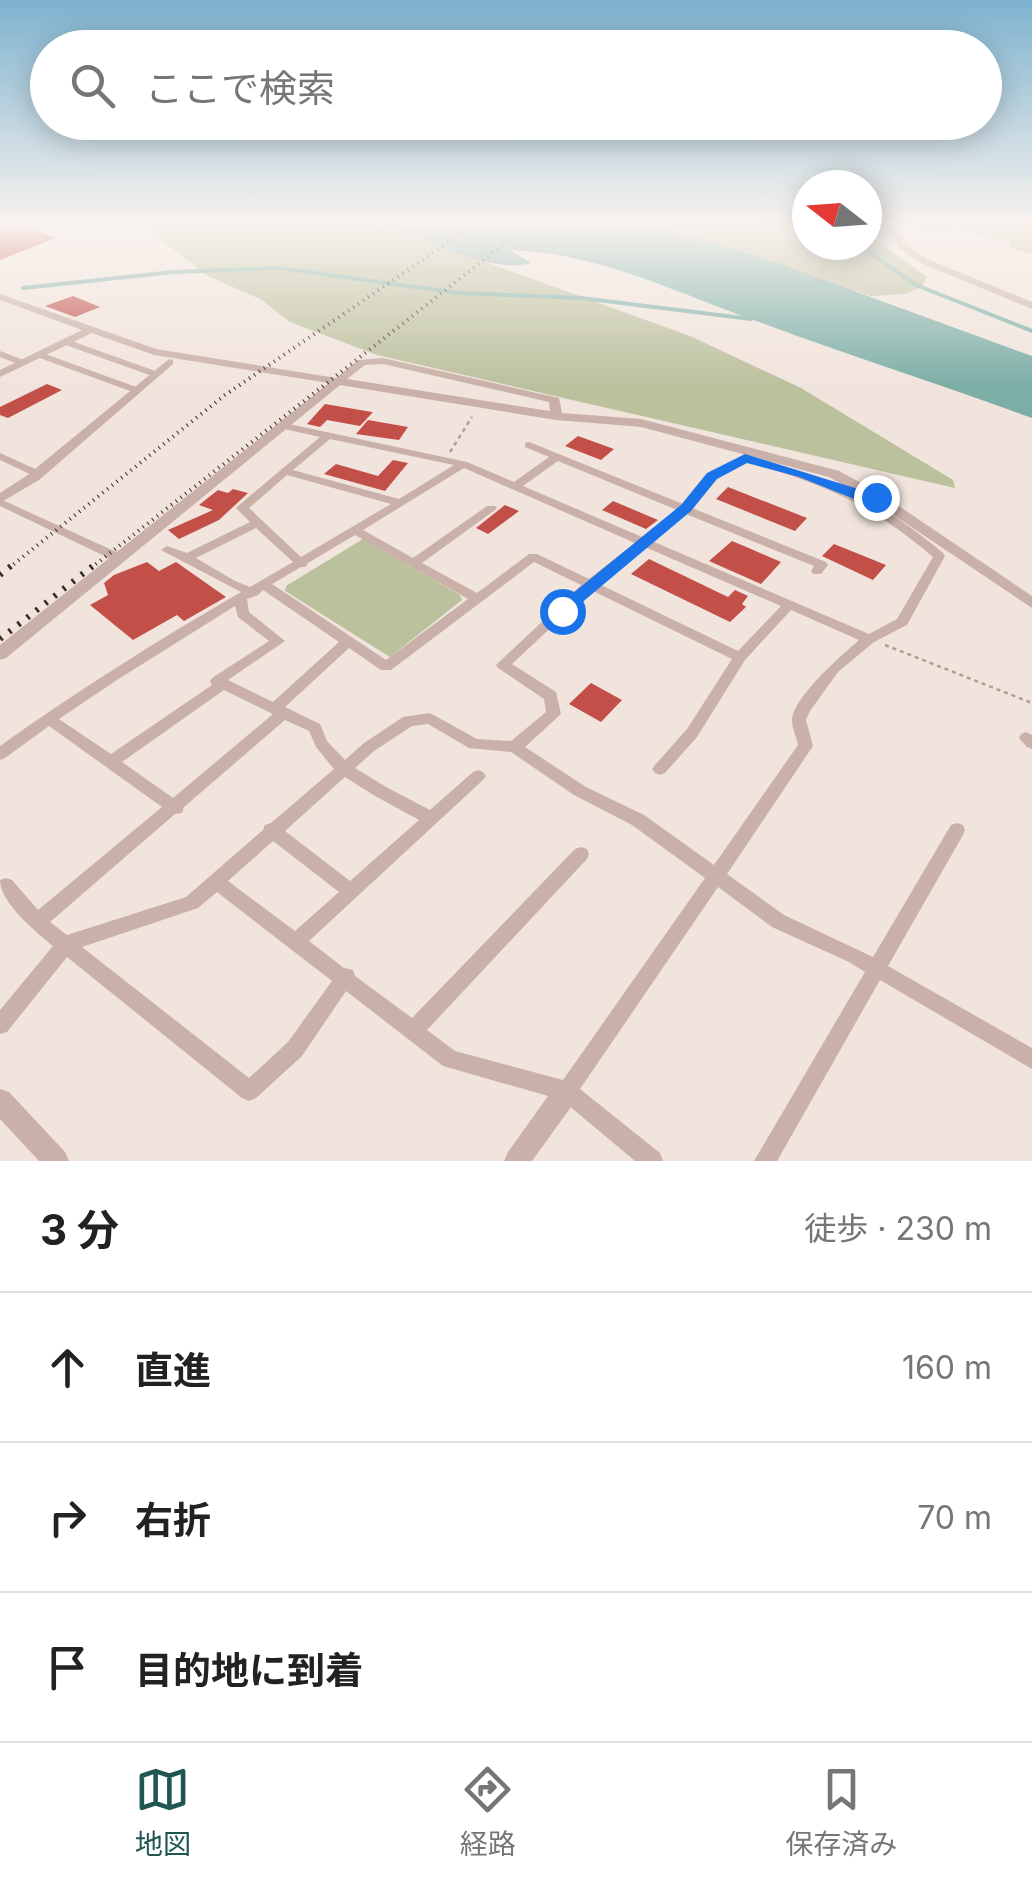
<!DOCTYPE html>
<html lang="ja">
<head>
<meta charset="utf-8">
<style>
  :root { --surface:#fff; --page:#f2f2f2; --text:#222; --muted:#767676; --line:#e0e0e0; --accent:#1f5750 }
  body { margin:0; font-family:Inter,"Noto Sans JP",sans-serif; background:var(--page); color:var(--text) }
  .compass { position:absolute; left:792px; top:170px; width:90px; height:90px; border-radius:50%; background:var(--surface); box-shadow:0 5px 25px #0003; rotate:287deg }
  .stop { position:absolute; width:30px; height:30px; margin:-22px; border:8px solid #1a73e8; border-radius:50%; background:#fff }
  .stop.end { background:#1a73e8; border-color:#fff; box-shadow:0 2px 10px #0008 }
  .list { margin:0; padding:0; list-style:none }
  h2 { display:flex; justify-content:space-between; align-items:center; height:130px; margin:0; padding:0 40px; font-size:42px }
  h2 small { font-size:32px; font-weight:400; color:var(--muted) }
  .list li { display:grid; grid-template-columns:65px 1fr auto; gap:30px; align-items:center; box-sizing:border-box; height:150px; padding:0 40px; border-top:2px solid var(--line) }
  .list b { display:block; font-size:38px; white-space:nowrap }
  .list em { font-size:32px; font-style:normal; color:var(--muted) }
  .icon { flex:none; width:55px; height:55px; fill:none; stroke:currentColor; stroke-width:2; stroke-linecap:round; stroke-linejoin:round }
  .map { position:relative; flex:none; width:1032px; height:1161px; overflow:hidden }
  .search { position:absolute; background:var(--surface); box-shadow:0 5px 25px #0003; left:30px; right:30px; top:30px; height:110px; display:flex; align-items:center; gap:25px; box-sizing:border-box; padding:0 35px; border-radius:55px; color:var(--muted); font-size:38px }
  .sheet { height:580px; background:var(--surface) }
  nav { display:flex; justify-content:space-around; align-items:center; box-sizing:border-box; height:140px; border-top:2px solid var(--line); background:var(--surface); font-size:28px; color:var(--muted) }
  nav a { display:grid; justify-items:center; gap:5px }
  nav .on { color:var(--accent) }
  .map>svg:first-child { display:block }
  .green { fill:#bbc09d }
  .water { fill:#7caea6 }
  .lines { fill:none; stroke-linecap:round; stroke-linejoin:round }
  .stream { stroke:#7caea6; stroke-width:4 }
  .building { fill:#c34f49 }
  .path { stroke:#b59b93; stroke-width:2.5; stroke-dasharray:4 4; stroke-linecap:butt }
  .minor { fill:#c9b1a9; fill-rule:evenodd }
  .tertiary { fill:#c9b1a9; fill-rule:evenodd }
  .rail-far1 { stroke:#372a28; stroke-width:4; stroke-dasharray:1 5; stroke-linecap:butt }
  .rail { stroke:#372a28; stroke-width:6; stroke-dasharray:2.5 9; stroke-linecap:butt }
  .route { fill:#1a73e8 }
</style>
</head>
<body>
<div class="map">
<svg width="1032" height="1161" viewBox="0 0 1032 1161">
  <rect width="100%" height="100%" fill="#f1e4dc"/>
  <path class="green" d="M139,223H370L408,234L690,336L801,388L953,480L955,488L377,355L290,322L260,299L208,276Z
    M645,223H807V245H867V223H873V238L927,277L922,287L905,294L871,296Z
    M912,223H1032V254L1009,248L1011,243L961,230L919,232Z
    M363,539L460,595L462,600L390,657L285,591L286,586Z"/>
  <path class="water" d="M379,223H643L775,262L1032,356V418C939,384 844,354 751,319C671,290 596,253 510,250L531,263C489,275 420,235 379,223Z"/>
  <g class="lines">
    <path class="stream" d="M859,245L916,285L1032,331
      M23,288L174,272L279,268L458,293L581,298L751,319"/>
  </g>
  <path class="building" d="M0,223H16L56,238L0,260Z
    M73,296L100,307L75,317L45,306Z
    M47,384L62,390L8,418L0,415V407Z
    M325,404L372,412H373L360,426L327,420L320,427L307,424Z
    M368,420L408,427L399,440L356,434Z
    M578,436L614,449L601,460L565,446Z
    M393,460L408,463L385,491L324,474L336,464L378,476Z
    M728,487L807,518L795,531L716,499Z
    M233,489L248,493L219,520L179,539L168,530L213,510L199,505L218,490L228,493Z
    M613,501L658,520L646,529L602,510Z
    M505,505L519,511L488,534L476,528Z
    M732,541L751,549L781,562L761,584L709,561Z
    M834,544L886,565L873,580L822,556Z
    M649,559L728,597L735,590L748,596L742,604L746,607L730,622L631,574Z
    M147,562L159,571L176,562L226,597L184,621L177,615L133,640L90,605L108,595L104,583L114,575Z
    M591,683L622,700L601,722L569,704Z"/>
  <g class="lines">
    <path class="path" d="M450,452L472,417
      M885,645L1032,703"/>
    <path class="minor" d="M66,339L158,372L160,374L158,376H152L63,344L62,342Z
      M0,351L26,361L28,363L23,366L0,357Z
      M40,352L139,388L141,390L136,393L133,392L37,357L35,355Z
      M284,423L467,462L514,482L549,457L525,447V443L529,442L683,504L708,474L745,455C827,477 878,498 943,553L945,556L907,625L874,642L838,672L810,711L806,720L813,746L727,874L784,915L873,957L951,825L957,823L963,825L965,830L963,835L888,966L1032,1048V1069L880,980L777,1161H754L865,972L849,962L772,927L718,887L580,1089L660,1153L663,1161H635L562,1100L443,1066L346,991L302,1056L256,1098L249,1101L242,1098L67,957L7,1032L0,1034V1010L53,946C36,932 0,903 0,880L6,878L12,880L38,910L162,807L49,726L5,758L0,760V746C77,691 158,640 241,592L161,550L167,546L187,553L250,522L236,508L238,506L320,437L280,428V424ZM330,439L454,465L399,499L293,470ZM558,461L677,510L642,537L523,486ZM746,462C824,484 871,504 933,557L897,619L869,634L652,541L686,514L814,566L811,571L813,574H821L828,565L826,562L692,508L716,478ZM464,468L635,543L589,579L537,554H529L477,593L422,563L495,510L497,508L495,506H487L413,558L363,530ZM287,475L391,504L301,557L249,508ZM256,528L293,562L250,587L235,581L196,558ZM355,535L468,599L386,660L272,584L301,567H306L308,563ZM645,547L781,606L738,651L599,584ZM534,562L581,585L496,665L498,668L544,699L546,712L511,741L477,739L430,713L403,717L364,743L345,760L327,741L320,724L285,707L349,648L381,670H391ZM263,590L339,642L273,702L228,680L285,641L249,612L247,599L258,595ZM591,590L732,659L687,729L655,765L652,769L655,773L660,775L665,773L697,737L745,660L791,610L859,640C842,655 792,698 792,721C792,729 797,738 798,745L714,865L644,815L586,787L525,747L561,714L556,692L512,664ZM235,606L238,617L269,641L212,678L210,681L212,685L111,754L59,719L117,680ZM224,690L273,714L173,798L122,762ZM285,720L309,731L316,747L334,769L271,823L265,825L263,830L186,897L67,935L50,922L175,814L182,813L184,807ZM428,724L469,748L511,752L574,795L632,825L705,878L563,1080L455,1051L427,1030L587,859L589,854L587,849L581,847L575,849L412,1018L355,976L353,970L344,968L309,941L483,780L486,776L483,772L478,770L473,772L430,810L386,787L355,768L374,751L412,726ZM345,777L375,796L419,820L350,881L285,831ZM273,841L339,892L295,931L228,881ZM217,892L332,981L288,1042L249,1078L82,947L198,908Z
      M0,453L42,472L43,474L42,476H34L0,460Z
      M0,499L123,555L125,558L119,562L115,561L0,506Z
      M1026,732L1032,735V749L1027,747L1019,738L1021,734Z"/>
    <path class="tertiary" d="M887,223H895L906,244L927,259L1032,302V309L921,263L899,248Z
      M0,294L156,349L336,378L358,360L383,358L559,398L562,413L641,419L839,471L881,494L1032,596V608L871,500L829,477L641,427L556,420L340,385L6,658L0,660V645L329,383L154,355L92,333L0,377V370L82,330L0,300ZM383,364L549,402L550,411L347,379L365,365Z
      M169,359L173,360V364L39,480L0,503V493L29,474Z
      M567,1079L576,1082L579,1091L576,1100L532,1161H504L508,1152L558,1082Z
      M0,1089L9,1092L65,1152L69,1161H39L0,1119Z"/>
    <path class="rail-far1" d="M9,568L225,395L477,223
      M91,568L531,223"/>
    <path class="rail" d="M0,575L12,565
      M0,639L94,565"/>
  </g>
  <linearGradient id="sky" x2="0" y2="1"><stop stop-color="#7db2ce"/><stop offset="0.58" stop-color="#f9f3ef"/><stop offset="1" stop-color="#f9f3ef" stop-opacity="0"/></linearGradient>
  <rect width="1032" height="385" fill="url(#sky)"/>
  <path class="route" d="M745,454L884,497L872,506L799,477L747,463L717,479L691,511L567,615H556V607L681,505L707,473Z"/>
</svg>
<svg class="compass" viewBox="-18 -18 36 36"><path d="M0-13l5 13h-10z" fill="#e53935"/><path d="M0 13l5-13h-10z" fill="#767676"/></svg>
<div class="stop" style="left:562px;top:611px"></div>
<div class="stop end" style="left:876px;top:497px"></div>
<div class="search"><svg class="icon" aria-label="search" viewBox="0 0 24 24"><circle cx="10" cy="10" r="6"/><path d="M15 15l6 6"/></svg>ここで検索</div>
</div>
<section class="sheet">
<h2>3 分<small>徒歩 · 230 m</small></h2>
<ul class="list">
<li><svg class="icon" aria-label="ahead" viewBox="0 0 24 24"><path d="M12 20V5M6 11l6-6 6 6"/></svg><div><b>直進</b></div><em>160 m</em></li>
<li><svg class="icon" aria-label="right" viewBox="0 0 24 24"><path d="M7 20v-9h11M14 6l5 5-5 5"/></svg><div><b>右折</b></div><em>70 m</em></li>
<li><svg class="icon" aria-label="arrive" viewBox="0 0 24 24"><path d="M6 21V4h12l-3 4 3 4H6"/></svg><div><b>目的地に到着</b></div></li>
</ul>
</section>
<nav>
<a class="on"><svg class="icon" aria-label="map" viewBox="0 0 24 24"><path d="M3 6l6-2 6 2 6-2v14l-6 2-6-2-6 2zM9 4v14M15 6v14"/></svg>地図</a>
<a><svg class="icon" aria-label="directions" viewBox="0 0 24 24"><path d="M12 3l9 9-9 9-9-9zM9 14v-3h6M13 9l2 2-2 2"/></svg>経路</a>
<a><svg class="icon" aria-label="saved" viewBox="0 0 24 24"><path d="M7 4h10v16l-5-4-5 4z"/></svg>保存済み</a>
</nav>
</body>
</html>
